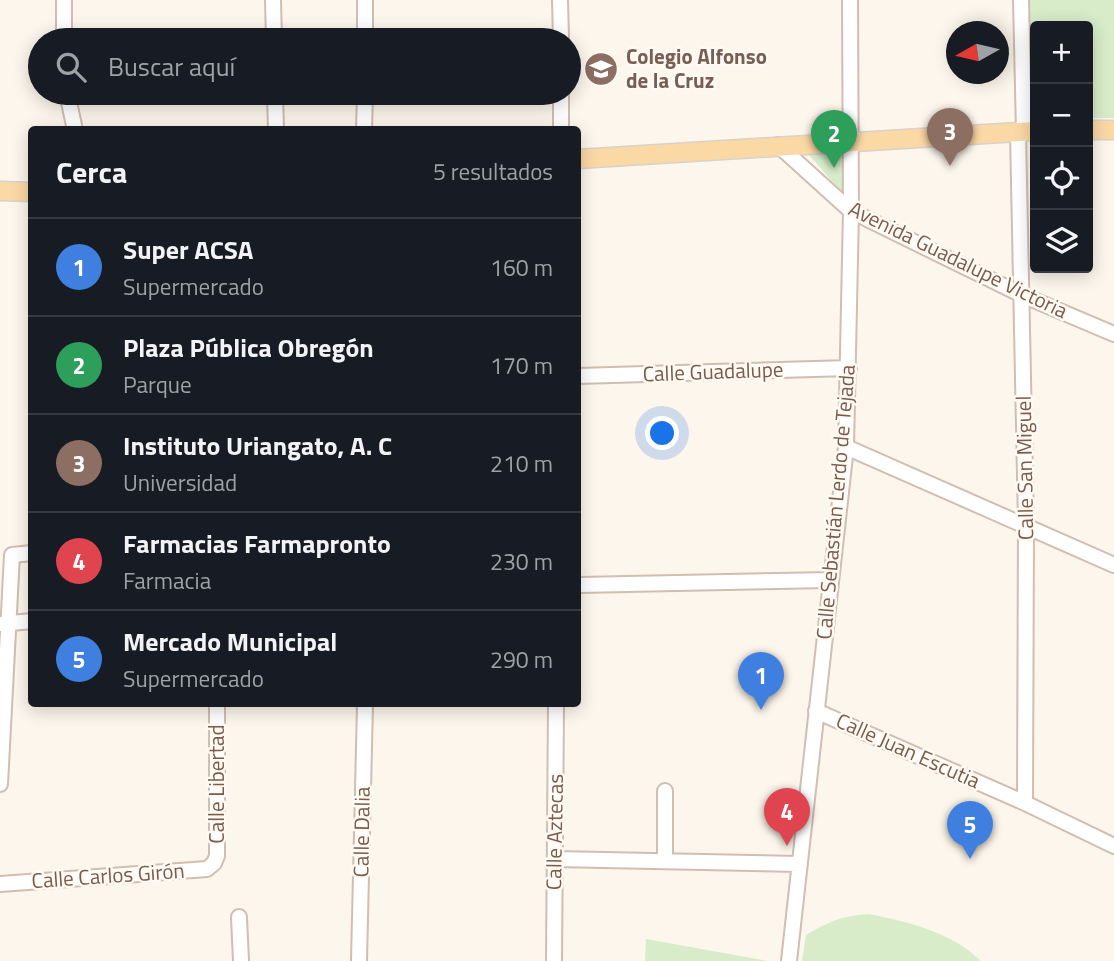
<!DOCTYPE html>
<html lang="es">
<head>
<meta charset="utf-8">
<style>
  :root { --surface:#171b24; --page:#242831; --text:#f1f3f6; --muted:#9ea1a6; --line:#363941; --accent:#e76f51 }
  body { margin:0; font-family:"Titillium Web",sans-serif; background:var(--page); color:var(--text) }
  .controls { position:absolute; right:21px; top:21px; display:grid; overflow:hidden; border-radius:7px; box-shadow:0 4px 18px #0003 }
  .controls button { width:63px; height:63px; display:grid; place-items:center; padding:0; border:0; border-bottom:2px solid var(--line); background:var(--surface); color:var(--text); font:35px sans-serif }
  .compass { position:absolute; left:946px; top:21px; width:63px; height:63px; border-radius:50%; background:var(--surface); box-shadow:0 4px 18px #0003; rotate:262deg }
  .you { position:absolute; left:663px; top:434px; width:24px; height:24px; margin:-18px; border:5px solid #fff; border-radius:50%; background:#1a73e8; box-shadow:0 0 0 10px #1a73e833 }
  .badge { display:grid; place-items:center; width:46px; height:46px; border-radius:50%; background:var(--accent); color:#fff; font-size:23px; font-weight:700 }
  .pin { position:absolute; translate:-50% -58px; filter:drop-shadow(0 2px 4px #0008) }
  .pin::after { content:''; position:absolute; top:37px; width:24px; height:21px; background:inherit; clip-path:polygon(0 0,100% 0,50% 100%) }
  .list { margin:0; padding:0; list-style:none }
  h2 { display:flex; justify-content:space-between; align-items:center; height:91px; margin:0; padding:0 28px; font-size:30px }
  h2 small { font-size:23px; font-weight:400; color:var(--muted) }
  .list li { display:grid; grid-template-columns:46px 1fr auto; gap:21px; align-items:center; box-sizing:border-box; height:98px; padding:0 28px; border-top:2px solid var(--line) }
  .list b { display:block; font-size:26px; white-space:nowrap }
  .list p { margin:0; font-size:23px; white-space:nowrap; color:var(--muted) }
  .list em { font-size:23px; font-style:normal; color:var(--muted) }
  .icon { flex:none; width:38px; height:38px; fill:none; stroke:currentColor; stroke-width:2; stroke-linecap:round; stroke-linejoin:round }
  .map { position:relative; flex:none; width:1114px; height:961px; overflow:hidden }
  .search { position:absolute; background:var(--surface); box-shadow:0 4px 18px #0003; left:28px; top:28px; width:553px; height:77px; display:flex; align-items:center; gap:18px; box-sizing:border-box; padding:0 24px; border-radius:38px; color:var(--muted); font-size:26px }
  .panel { position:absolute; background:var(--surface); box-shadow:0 4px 18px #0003; left:28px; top:126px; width:553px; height:581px; border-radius:7px }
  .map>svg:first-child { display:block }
  .green { fill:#d8ecc9 }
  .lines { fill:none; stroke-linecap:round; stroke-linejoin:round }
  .minor-casing { stroke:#d1beb0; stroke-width:18 }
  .major-casing { stroke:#dad1cd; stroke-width:21 }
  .minor { stroke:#fff; stroke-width:14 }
  .major { stroke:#fbd9a5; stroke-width:18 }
  .labels { text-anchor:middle; stroke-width:5; stroke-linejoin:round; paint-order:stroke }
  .education-label { font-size:21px; font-weight:bold; fill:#785e54; stroke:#fffaf3; text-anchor:start }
  .street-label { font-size:21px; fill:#7a5c4d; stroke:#fffaf3 }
</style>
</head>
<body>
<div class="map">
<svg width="1114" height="961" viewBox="0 0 1114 961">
  <rect width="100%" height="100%" fill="#fdf6ec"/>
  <path class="green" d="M1025,0H1114V118H1088V26H1035V119H1027Z
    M802,147H846L845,196Z
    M869,914C909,922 951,932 981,961H802L806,935C827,922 844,915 869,914Z
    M646,939L768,961H645Z"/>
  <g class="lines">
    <g class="minor-casing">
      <path id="minor" d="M64,0V40
        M273,0L274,40
        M560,0L561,40
        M1021,0L1024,132
        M365,40V0
        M67,93L75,130
        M275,93L276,130
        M561,93V130
        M364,130L365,93
        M1018,132L1026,525L1025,803
        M778,145L851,211L1022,295L1114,334
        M578,376L849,368
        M846,447L1114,565
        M578,585L831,580
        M1,624L32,621
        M816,711L1025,803L1114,846
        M0,784L12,555L32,553
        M555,859L800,864
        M665,861V791
        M0,884L207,869L214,863L217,856V704
        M239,917L241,961
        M359,961L365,704
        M554,961L556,704
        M789,961L846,447L851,211L850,0"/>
    </g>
    <g class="major-casing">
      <path id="major" d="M1088,130H1114
        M578,159L1035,131
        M0,191L32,192"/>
    </g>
    <use href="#minor" class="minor"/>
    <use href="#major" class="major"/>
  </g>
  <defs>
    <g id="school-disc" transform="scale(1.75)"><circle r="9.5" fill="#8d6e63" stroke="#fffaf3"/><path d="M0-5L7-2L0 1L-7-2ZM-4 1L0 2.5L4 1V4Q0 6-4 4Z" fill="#fff"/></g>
  </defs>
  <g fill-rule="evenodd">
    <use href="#school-disc" x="601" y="69"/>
  </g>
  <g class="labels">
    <g class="education-label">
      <text x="626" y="64">Colegio Alfonso<tspan x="626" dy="24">de la Cruz</tspan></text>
    </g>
    <g class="street-label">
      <text transform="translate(958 260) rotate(26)" y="7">Avenida Guadalupe Victoria</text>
      <text transform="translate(713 372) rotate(-2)" y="7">Calle Guadalupe</text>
      <text transform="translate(1025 468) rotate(-91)" y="7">Calle San Miguel</text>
      <text transform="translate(836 502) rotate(-85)" y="7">Calle Sebastián Lerdo de Tejada</text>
      <text transform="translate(908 751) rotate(24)" y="7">Calle Juan Escutia</text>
      <text transform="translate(217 784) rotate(-90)" y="7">Calle Libertad</text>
      <text transform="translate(362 832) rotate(-89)" y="7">Calle Dalia</text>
      <text transform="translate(555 832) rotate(-89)" y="7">Calle Aztecas</text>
      <text transform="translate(108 876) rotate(-4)" y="7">Calle Carlos Girón</text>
    </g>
  </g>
</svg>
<div class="controls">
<button>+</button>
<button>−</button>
<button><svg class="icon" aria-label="locate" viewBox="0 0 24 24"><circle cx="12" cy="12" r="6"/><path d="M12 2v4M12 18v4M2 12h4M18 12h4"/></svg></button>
<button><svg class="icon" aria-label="layers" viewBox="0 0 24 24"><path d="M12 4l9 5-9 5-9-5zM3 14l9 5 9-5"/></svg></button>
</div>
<svg class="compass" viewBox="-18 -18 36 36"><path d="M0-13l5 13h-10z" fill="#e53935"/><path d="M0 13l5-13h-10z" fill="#9ea1a6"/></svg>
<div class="you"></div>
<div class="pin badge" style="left:761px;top:710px;background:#3f7fe0">1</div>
<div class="pin badge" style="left:834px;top:168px;background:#2e9e5b">2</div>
<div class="pin badge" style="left:950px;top:166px;background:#8d6e63">3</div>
<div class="pin badge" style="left:787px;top:846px;background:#e0444e">4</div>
<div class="pin badge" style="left:970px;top:859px;background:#3f7fe0">5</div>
<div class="search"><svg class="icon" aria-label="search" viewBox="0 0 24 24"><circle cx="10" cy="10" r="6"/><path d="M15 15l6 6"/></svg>Buscar aquí</div>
<section class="panel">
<h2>Cerca<small>5 resultados</small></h2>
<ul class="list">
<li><span class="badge" style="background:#3f7fe0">1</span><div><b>Super ACSA</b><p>Supermercado</p></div><em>160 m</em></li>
<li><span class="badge" style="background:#2e9e5b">2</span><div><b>Plaza Pública Obregón</b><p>Parque</p></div><em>170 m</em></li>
<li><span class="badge" style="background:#8d6e63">3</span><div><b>Instituto Uriangato, A. C</b><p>Universidad</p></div><em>210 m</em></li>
<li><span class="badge" style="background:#e0444e">4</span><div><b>Farmacias Farmapronto</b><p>Farmacia</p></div><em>230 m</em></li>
<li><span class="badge" style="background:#3f7fe0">5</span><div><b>Mercado Municipal</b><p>Supermercado</p></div><em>290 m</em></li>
</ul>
</section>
</div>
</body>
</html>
